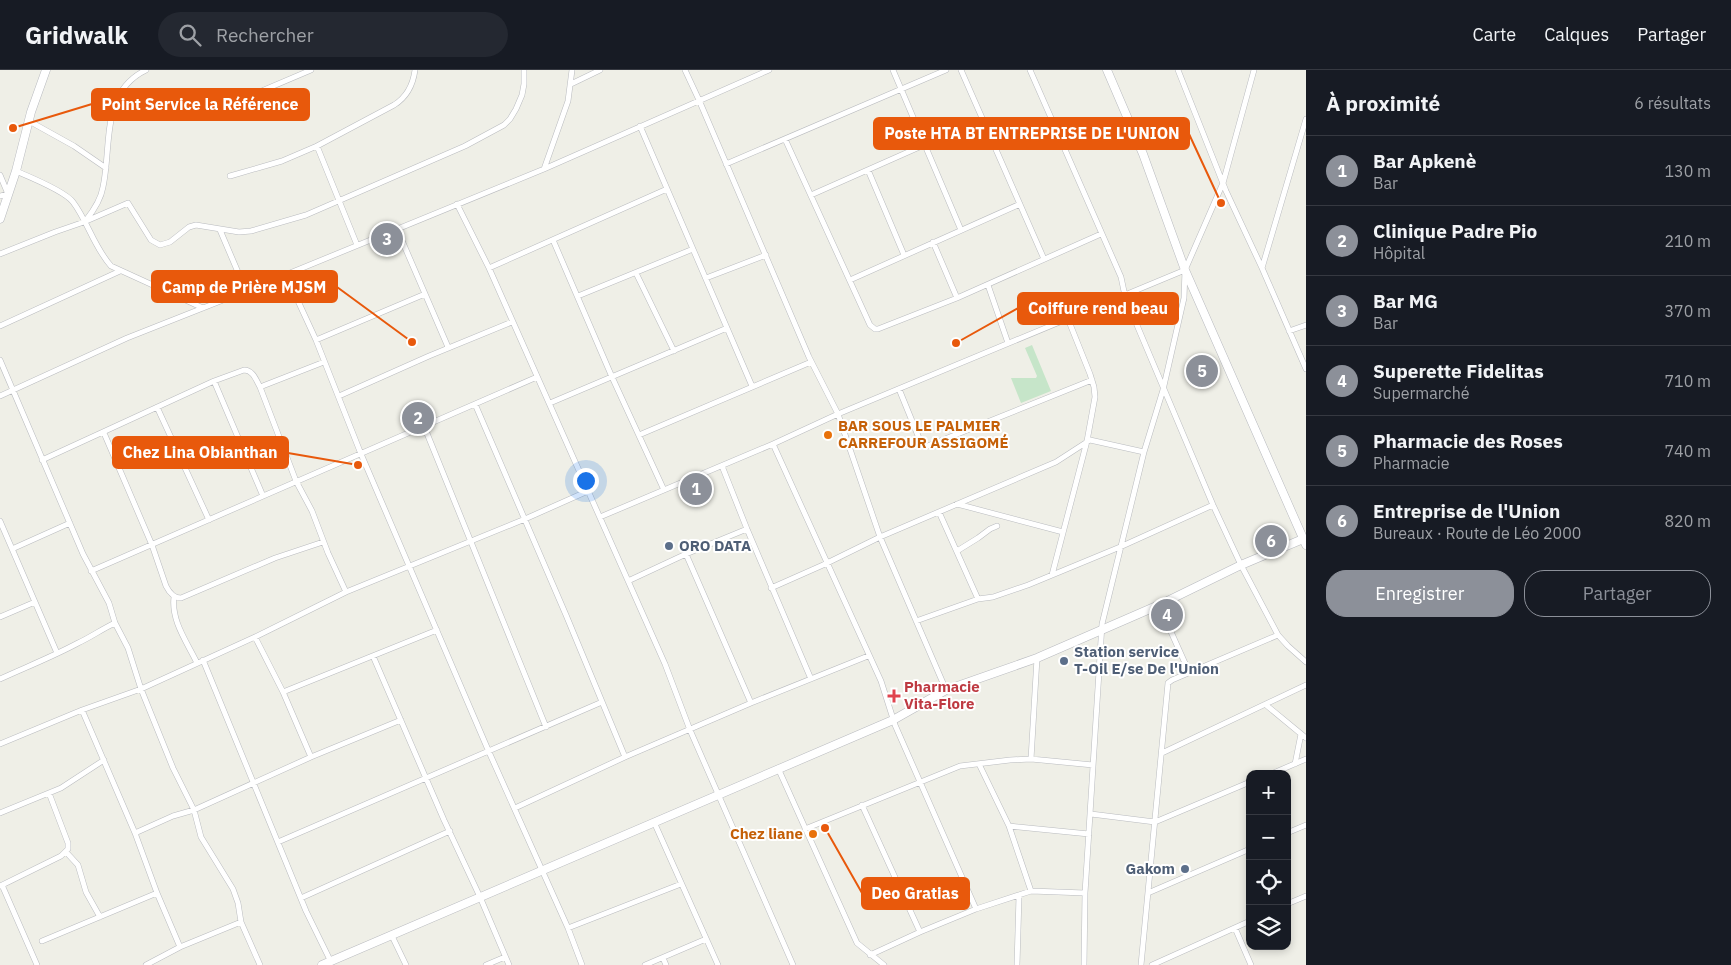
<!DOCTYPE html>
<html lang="fr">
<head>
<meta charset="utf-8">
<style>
  :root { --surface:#171b24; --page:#242831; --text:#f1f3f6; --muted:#9ea1a6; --line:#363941; --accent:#8c9099 }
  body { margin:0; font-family:"IBM Plex Sans",sans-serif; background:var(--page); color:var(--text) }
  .controls { position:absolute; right:15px; bottom:15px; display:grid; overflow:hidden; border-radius:10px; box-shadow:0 2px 8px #0003 }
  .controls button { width:45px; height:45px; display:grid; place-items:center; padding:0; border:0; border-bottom:1px solid var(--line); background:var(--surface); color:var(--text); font:25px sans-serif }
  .you { position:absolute; left:585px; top:410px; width:18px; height:18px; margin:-12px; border:4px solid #fff; border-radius:50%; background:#1a73e8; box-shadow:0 0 0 8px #1a73e833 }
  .badge { display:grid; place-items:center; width:32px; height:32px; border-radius:50%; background:var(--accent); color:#fff; font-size:16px; font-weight:700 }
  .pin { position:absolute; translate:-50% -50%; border:2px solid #fff; box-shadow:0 1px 5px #0006 }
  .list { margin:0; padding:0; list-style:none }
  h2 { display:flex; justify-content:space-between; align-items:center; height:65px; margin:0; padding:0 20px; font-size:21px }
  h2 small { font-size:16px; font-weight:400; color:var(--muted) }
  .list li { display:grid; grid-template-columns:32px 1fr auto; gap:15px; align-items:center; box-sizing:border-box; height:70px; padding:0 20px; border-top:1px solid var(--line) }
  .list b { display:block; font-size:19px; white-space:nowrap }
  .list p { margin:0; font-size:16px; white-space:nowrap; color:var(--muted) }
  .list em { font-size:16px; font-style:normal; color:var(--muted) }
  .actions { display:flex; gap:10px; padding:15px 20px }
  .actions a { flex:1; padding:11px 0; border:1px solid var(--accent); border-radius:20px; text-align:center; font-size:18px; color:var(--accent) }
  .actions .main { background:var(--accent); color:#fff }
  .icon { flex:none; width:28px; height:28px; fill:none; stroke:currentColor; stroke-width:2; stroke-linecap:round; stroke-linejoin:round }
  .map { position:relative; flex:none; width:1306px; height:895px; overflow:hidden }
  header { display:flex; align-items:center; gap:30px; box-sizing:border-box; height:70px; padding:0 25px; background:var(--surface); border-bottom:1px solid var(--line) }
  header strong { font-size:24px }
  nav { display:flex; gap:28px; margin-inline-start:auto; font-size:18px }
  .search { width:350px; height:45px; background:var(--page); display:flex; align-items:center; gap:12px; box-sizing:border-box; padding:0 18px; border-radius:28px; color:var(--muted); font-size:19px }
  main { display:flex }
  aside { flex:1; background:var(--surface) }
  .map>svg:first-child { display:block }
  .green { fill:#c6e5c9 }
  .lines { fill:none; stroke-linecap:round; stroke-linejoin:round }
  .street-casing { stroke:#b9bbbf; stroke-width:6 }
  .secondary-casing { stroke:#b8babf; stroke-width:9 }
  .street { stroke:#fff; stroke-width:5 }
  .secondary { stroke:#fff; stroke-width:8 }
  .food-dot { fill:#e8710a; stroke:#fff; stroke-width:2 }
  .service-dot { fill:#5c6f8a; stroke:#fff; stroke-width:2 }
  .health-dot { fill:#e0444e; stroke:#fff; stroke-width:2 }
  .labels { text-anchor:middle; stroke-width:4; stroke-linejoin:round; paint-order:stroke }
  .food-label { font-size:15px; font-weight:bold; fill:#c56008; stroke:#fff; text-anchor:start }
  .service-label { font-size:15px; font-weight:bold; fill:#4e5e75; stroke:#fff; text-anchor:start }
  .health-label { font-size:15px; font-weight:bold; fill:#be3a42; stroke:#fff; text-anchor:start }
  .leader { fill:none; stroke:#e8590c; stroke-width:2 }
  .callout-dot { fill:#e8590c; stroke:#fff; stroke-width:2 }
  .callout { fill:#e8590c; stroke:#e8590c; stroke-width:2 }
  .callout-label { font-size:16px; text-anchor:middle; font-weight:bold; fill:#fff }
</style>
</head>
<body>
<header>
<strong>Gridwalk</strong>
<div class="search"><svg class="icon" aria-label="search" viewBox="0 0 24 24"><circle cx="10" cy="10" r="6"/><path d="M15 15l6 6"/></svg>Rechercher</div>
<nav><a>Carte</a><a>Calques</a><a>Partager</a></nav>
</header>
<main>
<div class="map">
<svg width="1306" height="895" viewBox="0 0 1306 895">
  <rect width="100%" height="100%" fill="#efefe7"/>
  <path class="green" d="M1032,275L1051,321L1021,333L1011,308H1036L1037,306L1025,278Z"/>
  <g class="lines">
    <g class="street-casing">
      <path id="street" d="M685,0L699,30L809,287L838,344L880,467L946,620
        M893,0L961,160
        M961,0L1044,189
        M1030,0L1121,207L1125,226L1131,241L1213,435L1241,495L1278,565L1288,576L1306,592
        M1178,0L1226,121L1262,198L1306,299
        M571,14L600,0
        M252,25L311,0
        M29,51L74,76L106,98
        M640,56L752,316
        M785,69L870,255L875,259H878L957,228L1101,164
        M317,76L357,175
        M726,94L946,0
        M544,99L769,0
        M868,100L904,185
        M16,101C30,107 65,121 73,132C88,152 94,177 111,196L203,238
        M0,105L8,124L0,126
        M230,106L282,91L317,76L394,35C407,27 413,15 415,0
        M811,125L924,75
        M457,134L489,198L665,594L690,660L793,895
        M86,150C94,140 101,129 103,117C112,76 100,22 146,0
        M397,159L448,277
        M220,160L246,221
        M553,170L612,307L664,420
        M933,172L957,228
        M0,184L55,162L84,152L128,133L151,170L160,175L170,172L189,157L196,155L239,162L251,161L306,145L465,76L504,55L510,49L516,39L522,25L524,14V0
        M489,198L667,119
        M1262,198L1306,49
        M636,203L674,281
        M286,205L316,270L361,384L489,682L568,858L582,895
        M706,208L766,185
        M850,210L1020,134
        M988,215L1008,273
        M578,226L693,179
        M0,256L120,201
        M1289,261L1306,255
        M316,270L425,224
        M0,290L83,484L109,533L115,553L128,578L141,619L173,698L194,740L201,767L233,819L238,833L241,852L260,895
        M214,311L263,426
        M260,317L324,292
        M899,319L921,373L925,377L1092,310
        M0,326L127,268L246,221L544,99L568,31L572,0
        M339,326L429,286L512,252
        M550,333L727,258
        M475,334L566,545L625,687
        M157,337L209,450
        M424,356L546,657
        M104,363L152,475L166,516C169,522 173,528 181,528L275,488L323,472
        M639,365L811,292
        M773,374L881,611L895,655L976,839
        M42,390L214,311L244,300C253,300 256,310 260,317L296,411L312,441L328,483L346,522
        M722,396L747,459L811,609
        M957,434L1063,462
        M939,442L978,529
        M600,447L773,374L838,344L1185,200
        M0,451L57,583
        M12,479L70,453
        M957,481L978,468L990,459L997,456
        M686,484L751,633
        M91,501L537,307
        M1052,505L1087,371L1095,327L1094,317L1090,304L1068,249
        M628,511L686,484L747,459
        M771,518L823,495L880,467L1056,392L1090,370L1144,382
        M174,527C171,551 187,572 197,593
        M1159,535L1189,602
        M0,547L35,532
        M916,551L978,529L993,527L1028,515L1120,477L1213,435
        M255,567L283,622L311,687
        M373,586L444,750L480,827L509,895
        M203,590L306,841L331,892
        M0,609C26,597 52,587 78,573C91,567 102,559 115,553
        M283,622L437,560
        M1266,635L1306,668
        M82,640L135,763L157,823L180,877
        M0,674L82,640L141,619L255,567L346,522L525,449L588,421
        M1162,683L1306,615
        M1031,689L1037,588
        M979,694L1009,756L1031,821
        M1295,694L1301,664
        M778,698L857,873L884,895
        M1271,704L1306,689
        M862,735L920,862
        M515,738L625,687L751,633L868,586
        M0,743L61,718L104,690
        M1091,744L1155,752L1250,712
        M654,752L718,895
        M1009,756L1089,764
        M805,759L960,696L1010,690L1031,689L1093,695
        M135,763L173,746L194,740L311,687L401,650
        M1287,763L1306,755
        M278,772L602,632
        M66,782L78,795L86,822L100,847
        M2,815L37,895
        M0,816L61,786L68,779V773L49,723
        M1148,823L1250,779
        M301,828L450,761
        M1287,834L1306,826
        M568,858L681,814
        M1235,858L1251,895
        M392,866L406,895
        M42,871L157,823
        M870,885L920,862L976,839L1031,821L1085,823
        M663,888L666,895
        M146,895L180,877L241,852
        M486,895L505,887
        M645,895L706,869
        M1017,895L1019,826
        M1084,895L1085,823L1102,554L1144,382L1163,320L1184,228L1185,200L1223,113L1254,0
        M1141,895L1168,613L1172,610L1278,565
        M1152,895L1250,851"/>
    </g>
    <g class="secondary-casing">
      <path id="secondary" d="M1107,0L1143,84L1185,200L1306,475
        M0,149L16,101L31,42L46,0
        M322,895L893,650L946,620L1037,588L1159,535L1241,495L1303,469"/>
    </g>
    <use href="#street" class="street"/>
    <use href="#secondary" class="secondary"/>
  </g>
  <g class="food-dot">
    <circle cx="828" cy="365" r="5"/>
    <circle cx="813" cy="764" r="5"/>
  </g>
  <g class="service-dot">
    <circle cx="669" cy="476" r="5"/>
    <circle cx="1064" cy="591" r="5"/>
    <circle cx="1185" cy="799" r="5"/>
  </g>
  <path class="health-dot" d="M891.5 618.5h5v5h5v5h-5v5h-5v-5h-5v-5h5z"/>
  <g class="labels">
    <g class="food-label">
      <text x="838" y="361">BAR SOUS LE PALMIER<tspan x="838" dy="17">CARREFOUR ASSIGOMÉ</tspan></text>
      <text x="803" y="769" text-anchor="end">Chez liane</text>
    </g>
    <g class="service-label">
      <text x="679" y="481">ORO DATA</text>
      <text x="1074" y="587">Station service<tspan x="1074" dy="17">T-Oil E/se De l'Union</tspan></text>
      <text x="1175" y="804" text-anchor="end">Gakom</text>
    </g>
    <g class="health-label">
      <text x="904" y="622">Pharmacie<tspan x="904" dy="17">Vita-Flore</tspan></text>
    </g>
  </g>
  <path class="leader" d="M13 58L92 34M1221 133L1189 64M412 272L337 217M956 273L1018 238M358 395L288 383M825 758L862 823"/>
  <g class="callout-dot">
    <circle cx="13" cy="58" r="5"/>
    <circle cx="1221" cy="133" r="5"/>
    <circle cx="412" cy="272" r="5"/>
    <circle cx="956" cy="273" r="5"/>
    <circle cx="358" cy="395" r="5"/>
    <circle cx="825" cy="758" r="5"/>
  </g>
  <g class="callout">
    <rect x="92" y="19" width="217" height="31" rx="5"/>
    <rect x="874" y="48" width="315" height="31" rx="5"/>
    <rect x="152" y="201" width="185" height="31" rx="5"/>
    <rect x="1018" y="223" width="160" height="31" rx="5"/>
    <rect x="113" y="367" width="175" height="31" rx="5"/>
    <rect x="862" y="808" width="107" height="31" rx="5"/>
  </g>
  <g class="callout-label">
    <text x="200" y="40">Point Service la Référence</text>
    <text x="1032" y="69">Poste HTA BT ENTREPRISE DE L'UNION</text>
    <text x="244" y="223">Camp de Prière MJSM</text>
    <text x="1098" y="244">Coiffure rend beau</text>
    <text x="200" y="388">Chez Lina Obianthan</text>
    <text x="915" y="829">Deo Gratias</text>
  </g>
</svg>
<div class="controls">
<button>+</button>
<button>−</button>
<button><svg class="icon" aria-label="locate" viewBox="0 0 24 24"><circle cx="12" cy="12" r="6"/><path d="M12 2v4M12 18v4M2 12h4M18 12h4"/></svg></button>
<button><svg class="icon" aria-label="layers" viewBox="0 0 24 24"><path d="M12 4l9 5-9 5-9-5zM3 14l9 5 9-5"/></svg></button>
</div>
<div class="you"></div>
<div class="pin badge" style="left:696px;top:419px">1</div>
<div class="pin badge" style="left:418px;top:348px">2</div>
<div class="pin badge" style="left:387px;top:169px">3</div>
<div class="pin badge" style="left:1167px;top:545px">4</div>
<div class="pin badge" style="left:1202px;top:301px">5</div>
<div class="pin badge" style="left:1271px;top:471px">6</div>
</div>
<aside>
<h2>À proximité<small>6 résultats</small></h2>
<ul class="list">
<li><span class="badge">1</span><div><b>Bar Apkenè</b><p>Bar</p></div><em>130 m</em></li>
<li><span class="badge">2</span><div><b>Clinique Padre Pio</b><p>Hôpital</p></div><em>210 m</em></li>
<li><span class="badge">3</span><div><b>Bar MG</b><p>Bar</p></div><em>370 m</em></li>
<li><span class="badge">4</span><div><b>Superette Fidelitas</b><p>Supermarché</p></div><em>710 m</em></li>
<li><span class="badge">5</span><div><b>Pharmacie des Roses</b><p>Pharmacie</p></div><em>740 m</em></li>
<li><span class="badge">6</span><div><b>Entreprise de l'Union</b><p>Bureaux · Route de Léo 2000</p></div><em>820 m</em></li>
</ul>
<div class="actions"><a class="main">Enregistrer</a><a>Partager</a></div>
</aside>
</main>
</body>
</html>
